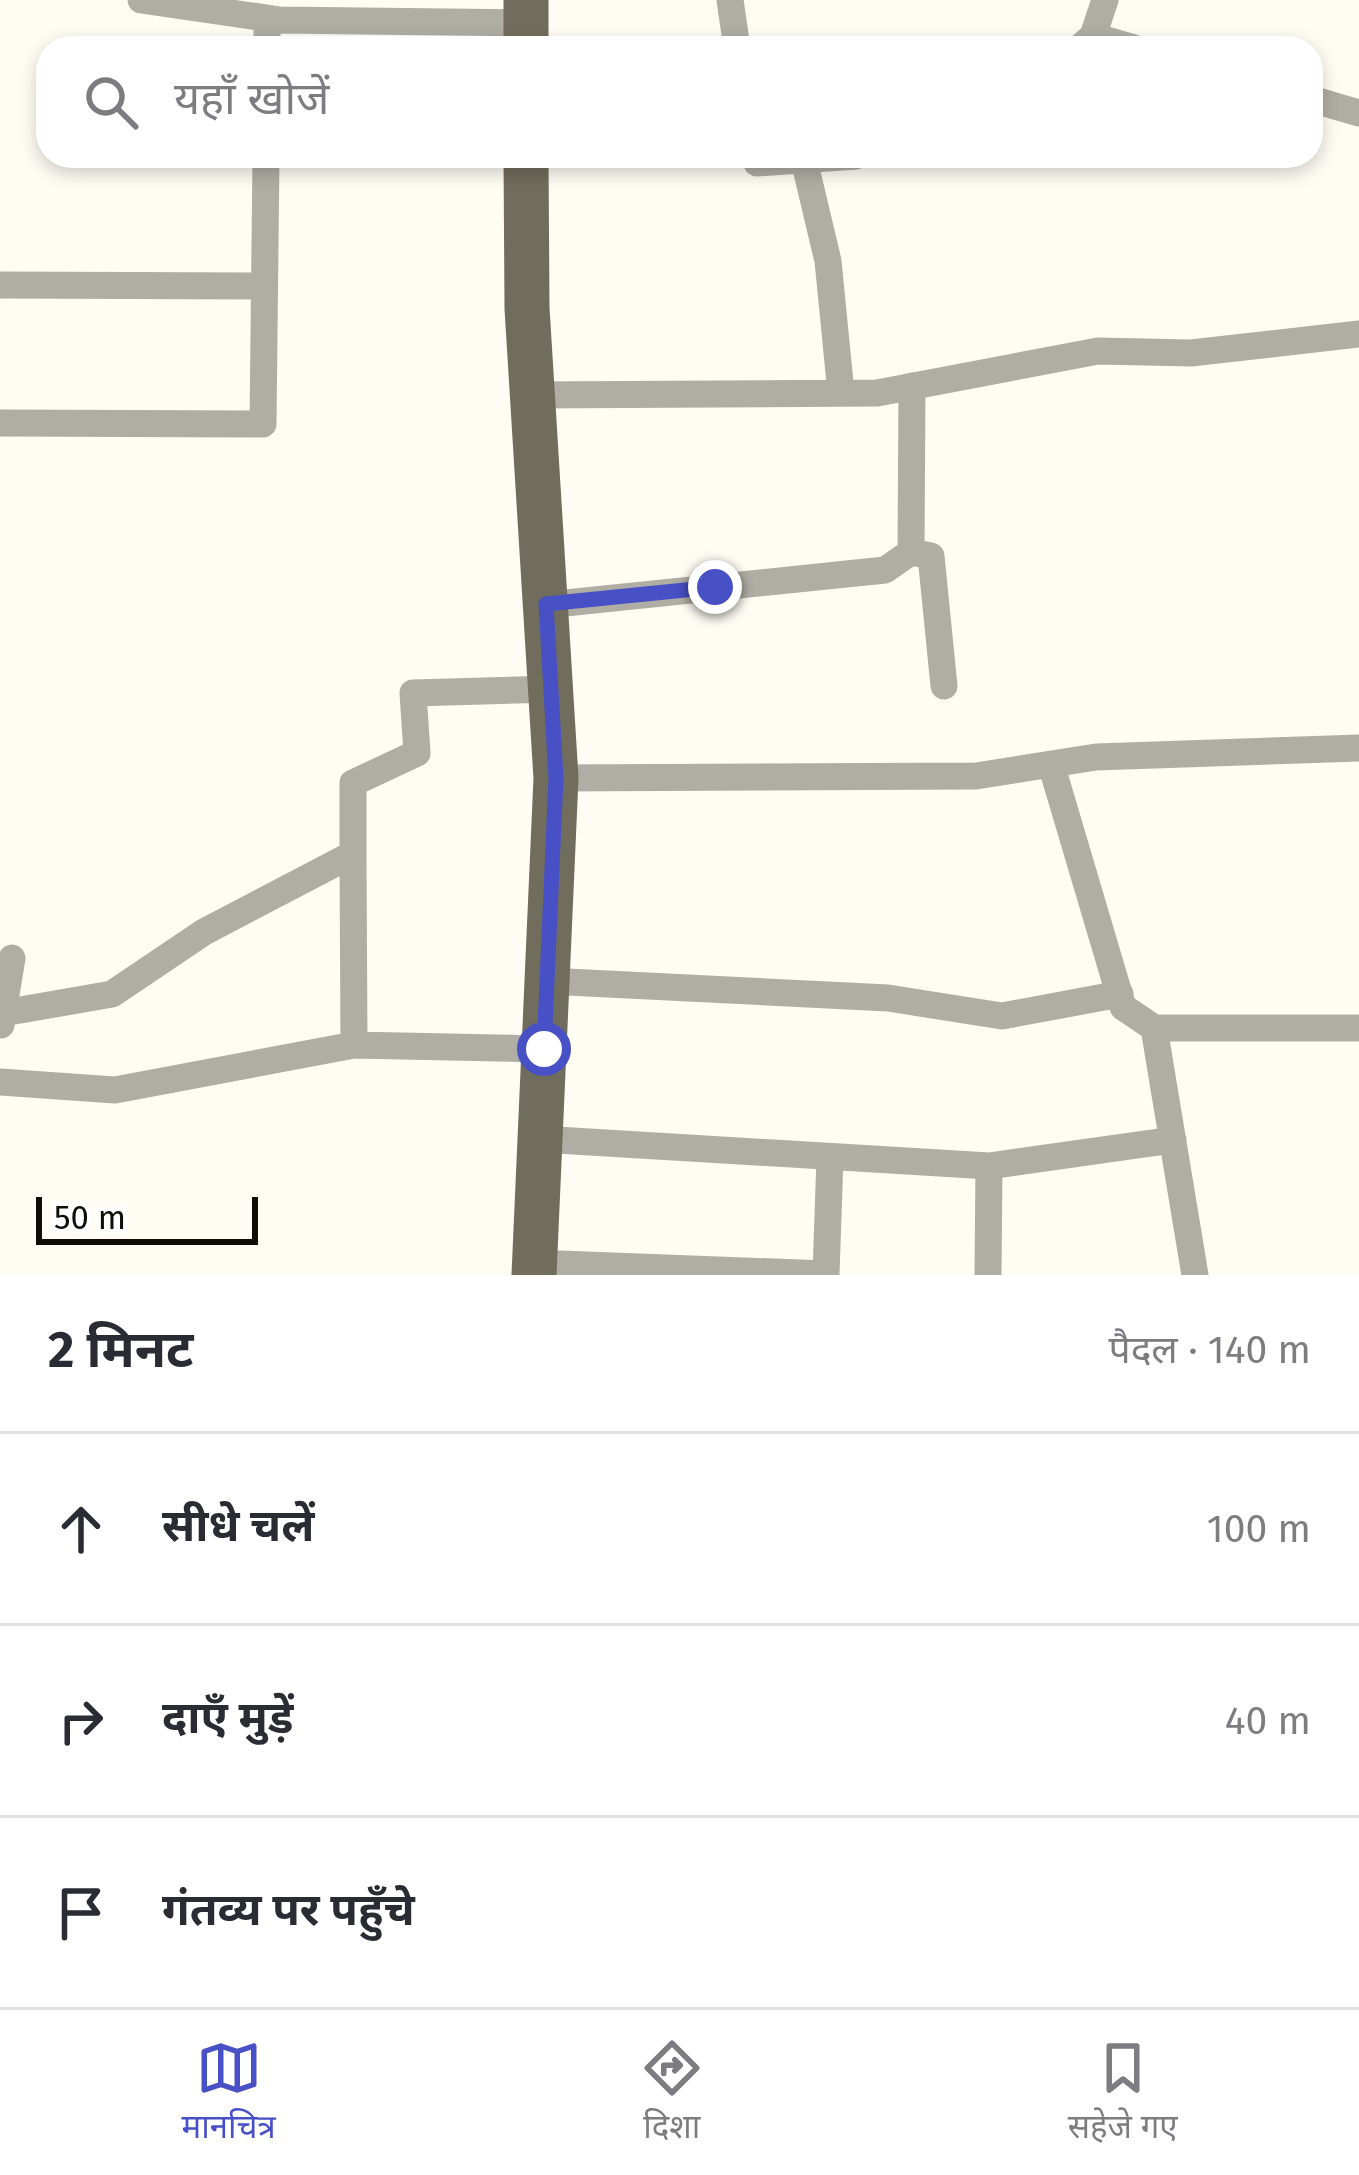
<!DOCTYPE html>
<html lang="hi">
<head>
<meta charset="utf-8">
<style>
  :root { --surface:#fff; --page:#f2f2f3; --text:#2b2b33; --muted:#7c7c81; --line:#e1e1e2; --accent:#4850c5 }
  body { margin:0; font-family:"Fira Sans","Noto Sans Devanagari",sans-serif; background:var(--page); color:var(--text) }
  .scale { position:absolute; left:36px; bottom:30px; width:222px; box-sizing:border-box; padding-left:12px; border:6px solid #0f0d06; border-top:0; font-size:33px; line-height:42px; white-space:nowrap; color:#0f0d06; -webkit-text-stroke:9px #fff; paint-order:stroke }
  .stop { position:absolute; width:36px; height:36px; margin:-27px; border:9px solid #4850c5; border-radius:50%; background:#fff }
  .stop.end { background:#4850c5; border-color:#fff; box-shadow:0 3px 12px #0008 }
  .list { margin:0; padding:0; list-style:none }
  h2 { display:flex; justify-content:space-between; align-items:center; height:156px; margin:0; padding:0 48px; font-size:51px }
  h2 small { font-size:39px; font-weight:400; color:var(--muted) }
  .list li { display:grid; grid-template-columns:78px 1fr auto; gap:36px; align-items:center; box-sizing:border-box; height:192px; padding:0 48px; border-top:3px solid var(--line) }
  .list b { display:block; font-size:45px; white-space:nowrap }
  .list em { font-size:39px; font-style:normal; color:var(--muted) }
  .icon { flex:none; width:66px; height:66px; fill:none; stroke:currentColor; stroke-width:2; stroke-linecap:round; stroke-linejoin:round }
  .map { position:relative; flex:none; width:1359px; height:1275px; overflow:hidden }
  .search { position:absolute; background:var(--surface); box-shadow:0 6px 18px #0003; left:36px; right:36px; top:36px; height:132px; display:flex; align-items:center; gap:30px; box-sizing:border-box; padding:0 42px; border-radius:36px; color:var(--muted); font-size:45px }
  .sheet { height:732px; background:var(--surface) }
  nav { display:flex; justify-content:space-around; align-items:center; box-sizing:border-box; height:168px; border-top:3px solid var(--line); background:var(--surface); font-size:33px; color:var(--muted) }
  nav a { display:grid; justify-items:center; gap:6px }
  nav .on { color:var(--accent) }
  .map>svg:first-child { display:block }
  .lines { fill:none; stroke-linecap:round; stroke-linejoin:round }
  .minor { stroke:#b0ada4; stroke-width:27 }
  .primary { stroke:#716d5c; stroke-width:45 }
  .route { stroke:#4850c5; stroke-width:15 }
</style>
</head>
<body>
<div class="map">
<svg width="1359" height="1275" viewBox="0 0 1359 1275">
  <rect width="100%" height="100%" fill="#fefcf3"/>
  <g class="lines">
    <path class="minor" d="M141,0L280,20L526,23
      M730,0L737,48
      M1093,36L1134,48
      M267,48V18
      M1079,48L1093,36L1105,0
      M1311,99L1359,113
      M756,156L757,163L856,156
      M804,160L828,261L841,393
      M0,285L264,286
      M912,386L911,552L931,556L944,686
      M532,395L877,393L1098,351L1191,353L1359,334
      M0,423L263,424L266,156
      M546,605L885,570L911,552
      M1051,764L1123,1007L1154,1028H1359
      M556,778L976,776L1096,757L1359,748
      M353,854L354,1045
      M547,981L888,998L1002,1016L1120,994
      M3,1013L112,994L204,932L353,854V783L417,753L413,693L551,689
      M1,1025L12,958
      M1154,1028L1195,1275
      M0,1082L115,1090L354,1045L544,1049
      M540,1139L989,1166L1173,1140
      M534,1263L826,1274
      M826,1275L830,1157
      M988,1275L989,1166"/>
    <path class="primary" d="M526,0V48
      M526,156L527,308L556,778L534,1275"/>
  </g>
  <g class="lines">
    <path class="route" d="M544,1049L556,778L546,604L715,587"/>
  </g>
</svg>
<div class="scale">50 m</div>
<div class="stop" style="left:544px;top:1049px"></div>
<div class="stop end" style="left:715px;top:587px"></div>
<div class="search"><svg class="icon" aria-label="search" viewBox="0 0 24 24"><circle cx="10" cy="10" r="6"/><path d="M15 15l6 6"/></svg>यहाँ खोजें</div>
</div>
<section class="sheet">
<h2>2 मिनट<small>पैदल · 140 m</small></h2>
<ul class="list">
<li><svg class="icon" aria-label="ahead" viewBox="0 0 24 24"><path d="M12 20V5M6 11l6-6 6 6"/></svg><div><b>सीधे चलें</b></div><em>100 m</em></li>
<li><svg class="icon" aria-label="right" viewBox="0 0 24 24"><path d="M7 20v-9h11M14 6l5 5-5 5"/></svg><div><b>दाएँ मुड़ें</b></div><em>40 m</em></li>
<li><svg class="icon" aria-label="arrive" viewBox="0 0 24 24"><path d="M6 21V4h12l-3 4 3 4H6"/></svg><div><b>गंतव्य पर पहुँचे</b></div></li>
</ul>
</section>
<nav>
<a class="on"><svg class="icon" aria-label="map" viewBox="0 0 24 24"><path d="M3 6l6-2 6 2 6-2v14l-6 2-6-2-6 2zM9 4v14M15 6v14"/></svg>मानचित्र</a>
<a><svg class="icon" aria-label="directions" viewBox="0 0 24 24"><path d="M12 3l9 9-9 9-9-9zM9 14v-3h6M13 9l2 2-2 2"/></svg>दिशा</a>
<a><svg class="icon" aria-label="saved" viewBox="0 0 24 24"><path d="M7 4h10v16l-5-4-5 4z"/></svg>सहेजे गए</a>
</nav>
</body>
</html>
